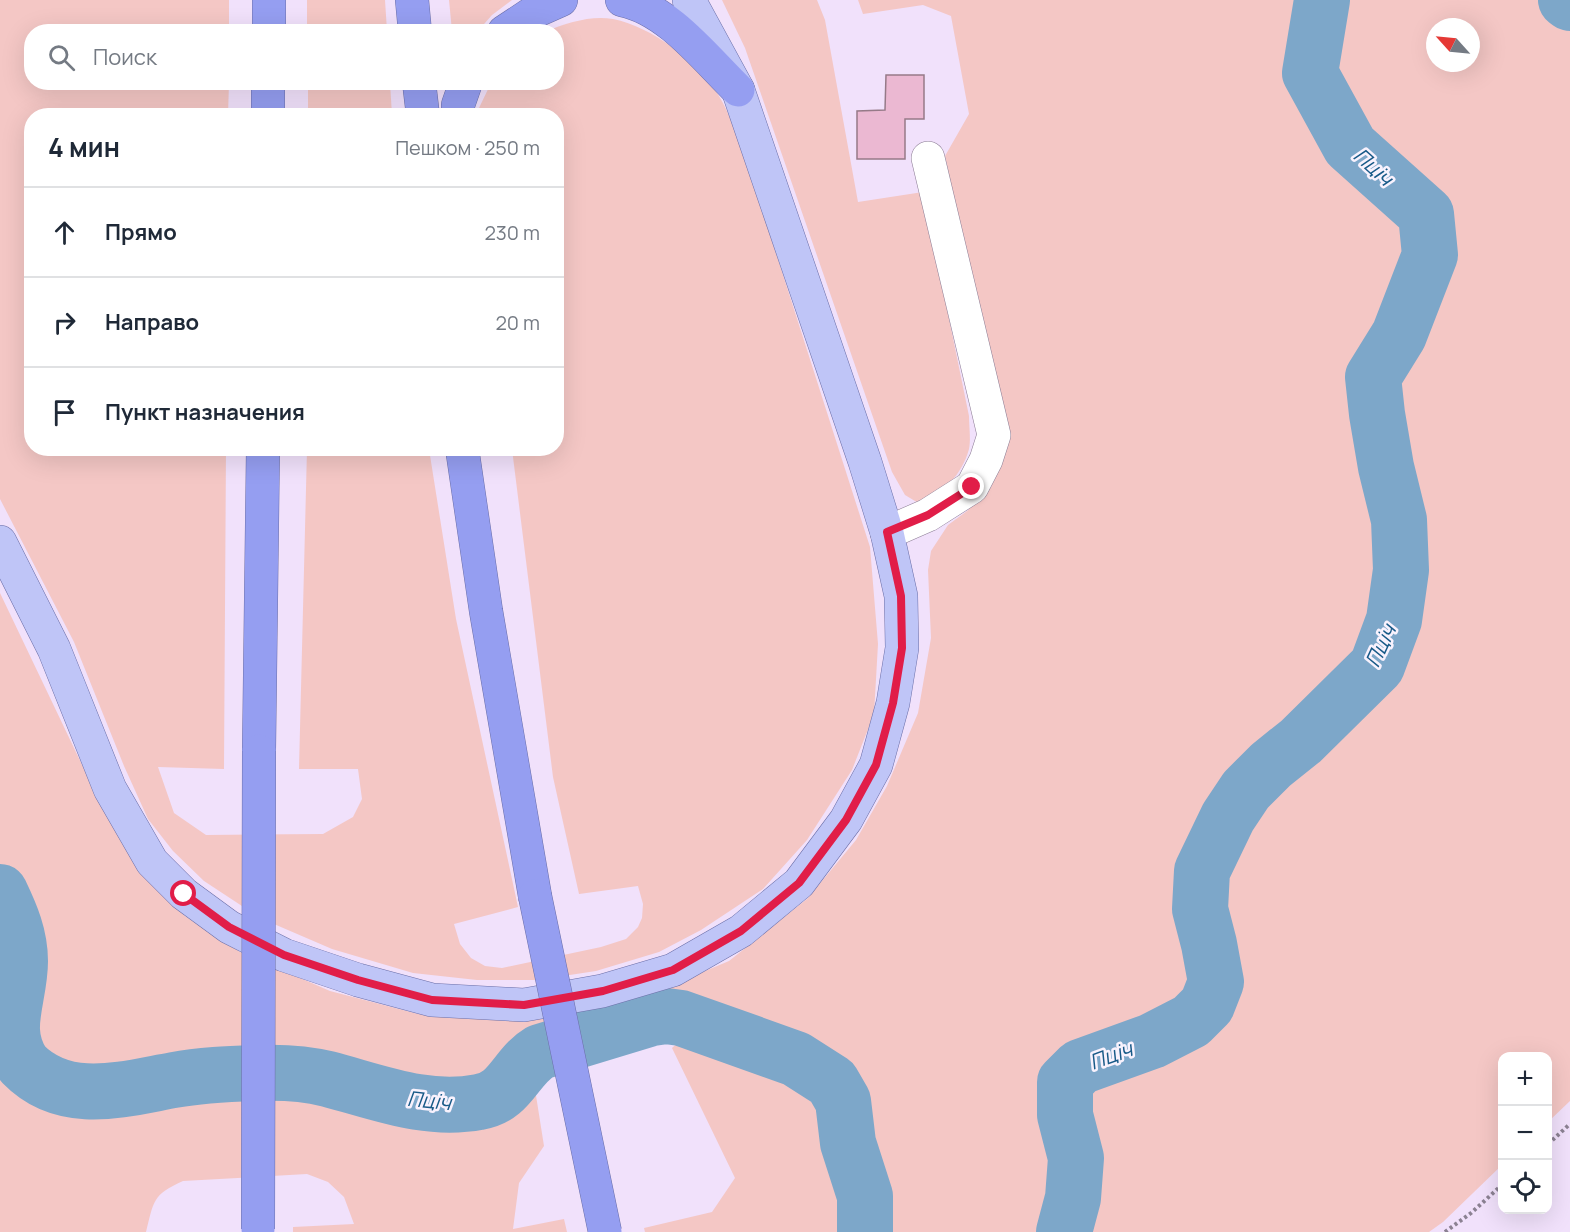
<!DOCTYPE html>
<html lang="ru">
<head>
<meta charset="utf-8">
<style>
  :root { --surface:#fff; --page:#f6f6f7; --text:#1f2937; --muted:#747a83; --line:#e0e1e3 }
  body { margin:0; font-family:Manrope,sans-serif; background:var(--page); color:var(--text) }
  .controls { position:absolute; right:18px; bottom:18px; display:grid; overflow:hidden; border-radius:12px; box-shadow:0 6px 24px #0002 }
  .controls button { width:54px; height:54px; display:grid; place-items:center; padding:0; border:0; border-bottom:2px solid var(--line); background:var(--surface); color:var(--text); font:30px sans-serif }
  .compass { position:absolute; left:1426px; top:18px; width:54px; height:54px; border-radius:50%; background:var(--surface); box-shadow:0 6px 24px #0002; rotate:297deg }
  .stop { position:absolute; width:18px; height:18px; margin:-14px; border:4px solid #e11d48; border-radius:50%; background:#fff }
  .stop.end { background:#e11d48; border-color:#fff; box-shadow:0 2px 6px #0008 }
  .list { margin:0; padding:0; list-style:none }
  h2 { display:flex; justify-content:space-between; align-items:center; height:78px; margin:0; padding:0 24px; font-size:26px }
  h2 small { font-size:20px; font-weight:400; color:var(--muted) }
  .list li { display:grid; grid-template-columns:39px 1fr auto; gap:18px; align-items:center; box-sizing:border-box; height:90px; padding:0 24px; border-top:2px solid var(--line) }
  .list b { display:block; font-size:22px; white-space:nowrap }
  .list em { font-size:20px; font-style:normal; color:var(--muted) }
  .icon { flex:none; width:33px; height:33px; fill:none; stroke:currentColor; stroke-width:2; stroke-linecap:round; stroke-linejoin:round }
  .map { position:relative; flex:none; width:1570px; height:1232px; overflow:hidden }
  .search { position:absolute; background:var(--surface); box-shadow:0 6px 24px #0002; left:24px; top:24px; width:540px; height:66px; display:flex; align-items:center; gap:15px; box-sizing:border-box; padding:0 21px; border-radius:24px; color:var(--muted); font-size:22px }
  .panel { position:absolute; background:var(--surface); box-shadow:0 6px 24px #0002; left:24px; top:108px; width:540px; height:348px; border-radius:24px }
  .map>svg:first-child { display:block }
  .green { fill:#f4c7c5; fill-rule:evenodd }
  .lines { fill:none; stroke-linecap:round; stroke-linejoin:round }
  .river { stroke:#7da7c9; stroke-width:56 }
  .building { fill:#ebb8d2; stroke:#967a88; stroke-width:1.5 }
  .minor-casing { stroke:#8c7d95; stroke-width:34 }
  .major-casing { stroke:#6b6fa8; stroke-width:34 }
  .highway-casing { stroke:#6b6fa8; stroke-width:34 }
  .path { stroke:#8b8192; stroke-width:4; stroke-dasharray:3 3; stroke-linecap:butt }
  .minor { stroke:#fff; stroke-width:33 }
  .major { stroke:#bfc5f7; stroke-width:33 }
  .highway { stroke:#959ef1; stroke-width:33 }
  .highway-bridge-casing { stroke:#6b6fa8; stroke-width:34; stroke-linecap:butt }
  .highway-bridge { stroke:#959ef1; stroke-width:33 }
  .route { stroke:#e11d48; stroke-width:8 }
  .labels { text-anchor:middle; stroke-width:5; stroke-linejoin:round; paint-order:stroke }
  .water-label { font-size:21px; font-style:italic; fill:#185a88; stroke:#f8f2fd }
</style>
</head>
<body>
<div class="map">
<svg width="1570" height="1232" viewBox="0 0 1570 1232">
  <rect width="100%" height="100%" fill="#f1e1fb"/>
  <path class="green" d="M0,0H229V31L32,32V82L229,83L228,115L32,116V448L226,449L224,769L158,767L174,813L206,835L323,834L353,817L362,799L358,769H299L307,449H429L456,619L518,907L454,924L460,944L471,958L485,966L502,968L601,947L626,939L638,927L642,918L643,904L638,886L579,894L553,777L512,449L556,448V116L478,115L479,108L491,83L556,82V32L546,31C567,23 591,15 613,19C653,27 698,62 719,96C730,114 737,137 745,156L870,547L878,644L874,714L852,770L807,840L763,889L701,930L659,952L596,971L537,980H477L413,973L332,949L260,918L204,881L173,851L148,819L124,766L74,642L0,499Z
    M307,0H385L387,31H307Z
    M449,0H512L492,15L477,32L452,31Z
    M722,0H817L825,20L858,202L923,192L969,416C969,426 971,439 969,449C962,475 943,493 920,504L905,495L892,472L745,48Z
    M858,0H1570V1101L1548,1122V1056H1502V1165L1443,1222L1429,1232H645L644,1228L712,1212L735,1178L672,1048L708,1014L666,1001L625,1017L519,1051L496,1087L455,1093L388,1090L323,1064L177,1059L146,1069L70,1074L45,1060L25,1042L20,1020L25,1006L42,989L44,972L42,948L0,865V593L106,815L140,871L185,916L240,952L330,991L418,1014L507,1019L660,990L729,961L807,899L856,840L887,786L918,713L931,638L928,570L931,551L948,525L967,511L991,487L1006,444L945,156L969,114L951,16L923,5L863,14ZM1435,27H1471V63H1435Z
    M308,83H390L392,115H308Z
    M0,1059L53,1107L167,1108L214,1086L305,1088L336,1098L377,1106L397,1113L452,1115L506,1112L520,1097L531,1064L544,1146L519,1183L513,1229L564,1219L567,1232H293V1227L354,1224L344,1197L328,1182L307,1174L183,1181C152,1195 154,1201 146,1232H0Z"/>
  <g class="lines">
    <path class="river" d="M1566,0L1570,3
      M0,892C11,915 20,936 20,961C20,999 0,1029 23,1064C65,1107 123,1089 174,1080C201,1075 228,1074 256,1073C280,1072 304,1073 328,1079C378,1092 426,1112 479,1102C511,1097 515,1067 540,1052L652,1018L666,1016L681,1018L796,1059L832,1082L843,1101L848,1143L865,1196V1232
      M1064,1232L1073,1198L1076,1158L1065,1115V1082L1080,1067L1152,1041L1191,1021L1207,1005L1216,982L1209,944L1200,909L1202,871L1228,817L1246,790L1271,765L1301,741L1377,666L1394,620L1401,570L1399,520L1386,467L1377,414L1373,377L1399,335L1430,255L1426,214L1350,146L1310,73L1322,0"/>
  </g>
  <path class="building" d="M886,75H924V119H905V159H857V111L885,110Z"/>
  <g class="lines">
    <g class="minor-casing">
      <path id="minor" d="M887,533L928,515L972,487L986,460L994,435L928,158"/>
    </g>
    <g class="major-casing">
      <path id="major" d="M0,542L54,649L110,789L152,862L184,894L229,927L284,955L358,980L432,1000L524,1005L602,991L673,970L741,931L799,883L846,820L876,765L893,703L902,648L901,596L887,533L865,462L738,90L689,0"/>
    </g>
    <g class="highway-casing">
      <path id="highway" d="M412,0L415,32
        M622,0C668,9 705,58 738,90
        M269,32V0
        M504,32L534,12L561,0
        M419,82L423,116
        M268,116V82
        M458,116V105L466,82
        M462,448L486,611L535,896
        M259,751L263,448"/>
    </g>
    <path class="path" d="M1548,1144L1570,1124
      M1445,1232L1471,1213L1502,1185"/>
    <use href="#minor" class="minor"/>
    <use href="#major" class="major"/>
    <use href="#highway" class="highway"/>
    <g class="highway-bridge-casing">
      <path id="highway-bridge" d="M535,896L605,1232
        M258,1229L259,751"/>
    </g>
    <use href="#highway-bridge" class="highway-bridge"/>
  </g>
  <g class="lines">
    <path class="route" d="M184,894L229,927L284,955L358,980L432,1000L524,1005L603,991L673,970L741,931L799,883L846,820L876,765L893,703L902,648L901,596L887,532L928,515L972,487"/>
  </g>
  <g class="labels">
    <g class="water-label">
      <text transform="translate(1373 167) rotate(42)" y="7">Пціч</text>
      <text transform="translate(1381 646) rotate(-65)" y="7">Пціч</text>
      <text transform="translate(1111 1056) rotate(-20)" y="7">Пціч</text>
      <text transform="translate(429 1101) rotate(6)" y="7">Пціч</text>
    </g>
  </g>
</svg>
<div class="controls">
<button>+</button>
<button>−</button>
<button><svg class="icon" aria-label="locate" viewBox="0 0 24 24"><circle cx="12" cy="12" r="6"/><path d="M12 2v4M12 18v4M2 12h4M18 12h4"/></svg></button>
</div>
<svg class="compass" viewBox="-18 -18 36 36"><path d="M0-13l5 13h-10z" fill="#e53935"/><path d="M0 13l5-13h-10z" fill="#747a83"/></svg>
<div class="stop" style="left:184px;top:894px"></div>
<div class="stop end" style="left:972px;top:487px"></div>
<div class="search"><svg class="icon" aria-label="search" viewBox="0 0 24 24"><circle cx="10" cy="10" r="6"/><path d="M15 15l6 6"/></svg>Поиск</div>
<section class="panel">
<h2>4 мин<small>Пешком · 250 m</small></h2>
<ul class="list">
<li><svg class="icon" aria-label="ahead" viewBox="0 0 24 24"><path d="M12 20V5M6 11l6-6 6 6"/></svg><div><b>Прямо</b></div><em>230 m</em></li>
<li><svg class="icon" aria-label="right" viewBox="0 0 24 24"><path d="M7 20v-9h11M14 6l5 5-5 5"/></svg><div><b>Направо</b></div><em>20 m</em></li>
<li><svg class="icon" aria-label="arrive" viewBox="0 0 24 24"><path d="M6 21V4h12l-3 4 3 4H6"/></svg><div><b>Пункт назначения</b></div></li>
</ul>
</section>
</div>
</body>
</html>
